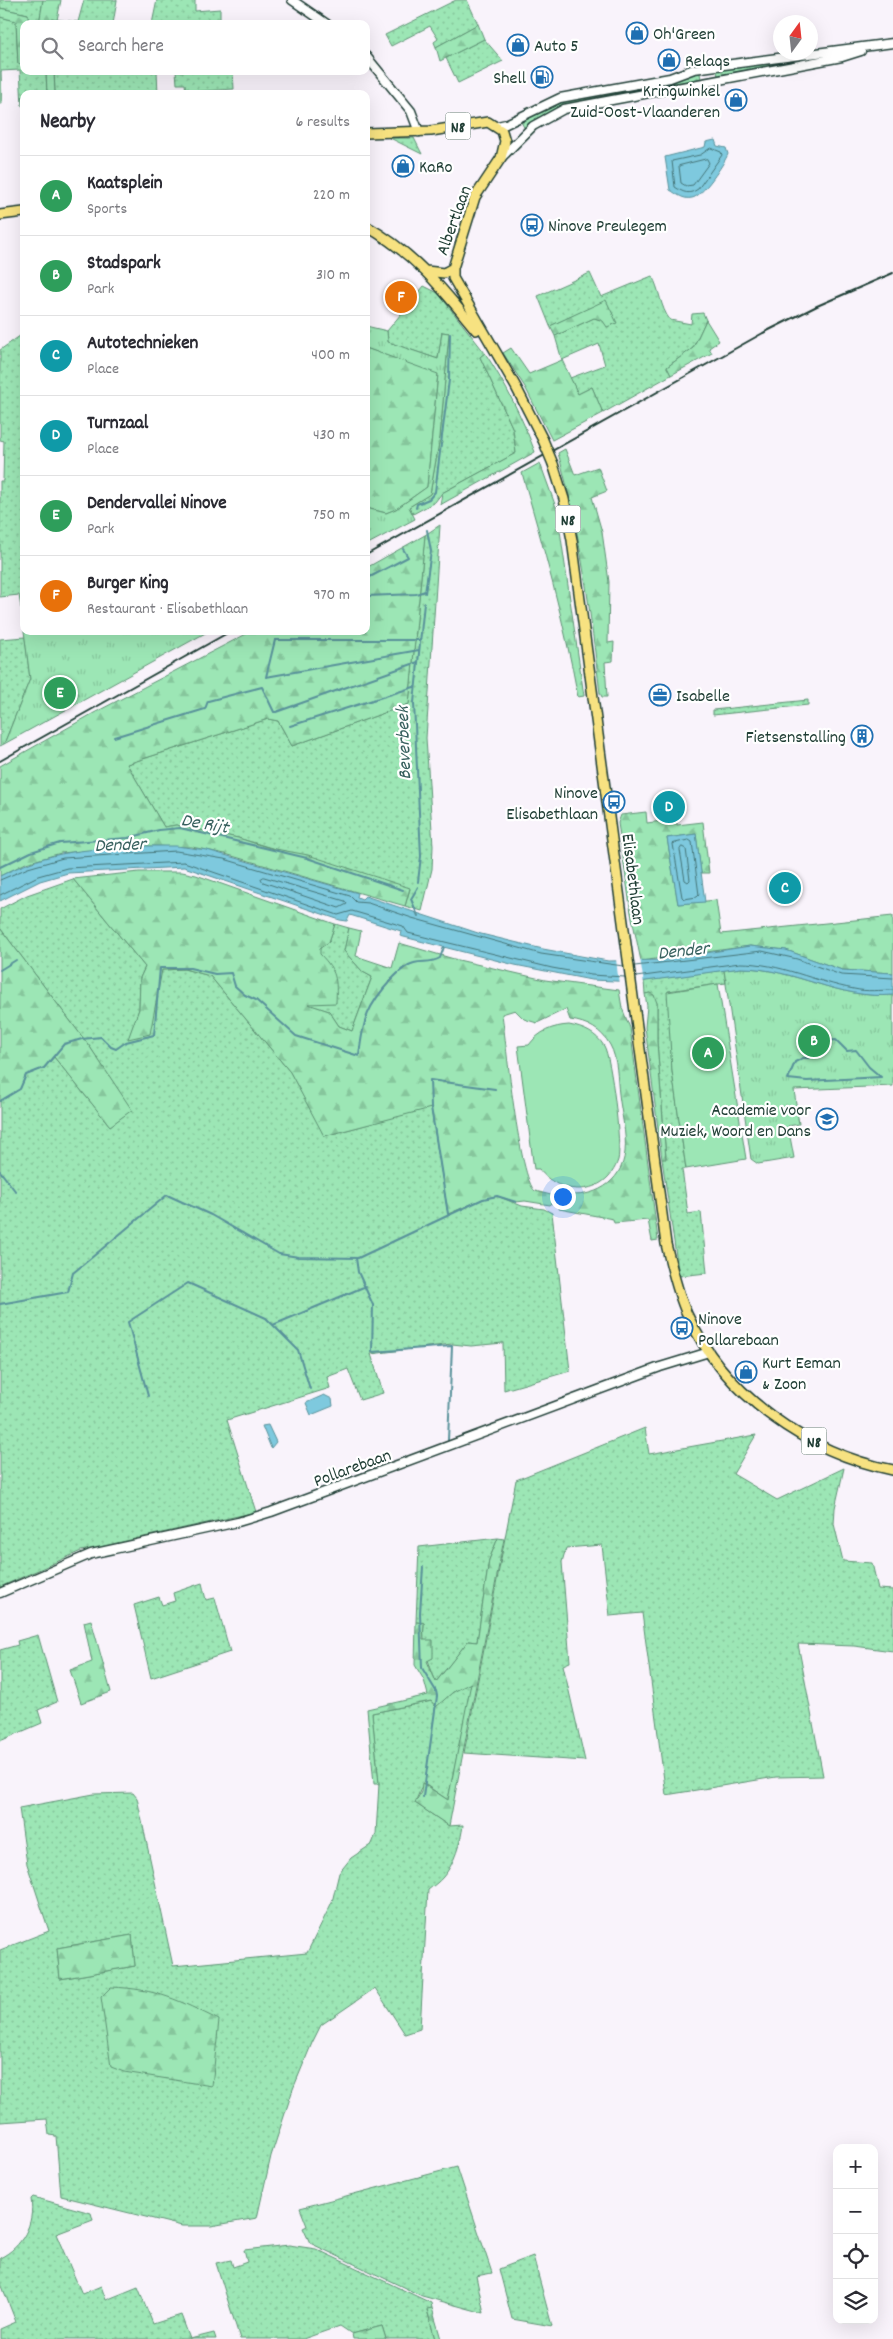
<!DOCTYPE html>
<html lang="en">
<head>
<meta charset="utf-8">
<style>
  :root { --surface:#fff; --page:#f2f2f3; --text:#2b2b33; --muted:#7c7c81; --line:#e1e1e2; --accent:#b45309 }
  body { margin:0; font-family:Dekko,sans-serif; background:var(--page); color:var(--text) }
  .controls { position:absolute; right:15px; bottom:15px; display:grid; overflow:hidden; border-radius:10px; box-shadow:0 5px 20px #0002 }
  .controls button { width:45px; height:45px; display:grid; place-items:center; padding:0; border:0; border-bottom:1px solid var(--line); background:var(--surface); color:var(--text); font:25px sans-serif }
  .compass { position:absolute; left:773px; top:15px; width:45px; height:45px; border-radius:50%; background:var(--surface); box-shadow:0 5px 20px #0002; rotate:15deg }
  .you { position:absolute; left:562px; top:1196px; width:18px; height:18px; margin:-12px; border:4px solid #fff; border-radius:50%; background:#1a73e8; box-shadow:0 0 0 8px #1a73e833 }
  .badge { display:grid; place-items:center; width:32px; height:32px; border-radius:50%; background:var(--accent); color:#fff; font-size:16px; font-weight:700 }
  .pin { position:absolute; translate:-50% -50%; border:2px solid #fff; box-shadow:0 1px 5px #0006 }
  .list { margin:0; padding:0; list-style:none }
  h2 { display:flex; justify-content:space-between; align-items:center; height:65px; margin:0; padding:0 20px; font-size:21px }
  h2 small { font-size:16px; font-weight:400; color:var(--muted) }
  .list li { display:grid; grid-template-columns:32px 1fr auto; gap:15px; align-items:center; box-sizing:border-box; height:80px; padding:0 20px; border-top:1px solid var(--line) }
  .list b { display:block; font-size:19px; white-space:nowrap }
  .list p { margin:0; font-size:16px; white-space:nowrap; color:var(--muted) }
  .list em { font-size:16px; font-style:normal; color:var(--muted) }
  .icon { flex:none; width:28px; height:28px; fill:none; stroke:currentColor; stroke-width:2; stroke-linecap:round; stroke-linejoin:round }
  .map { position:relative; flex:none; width:893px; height:2339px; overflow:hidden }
  .search { position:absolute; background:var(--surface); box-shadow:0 5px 20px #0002; left:20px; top:20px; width:350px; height:55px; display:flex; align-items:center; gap:12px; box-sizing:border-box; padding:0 18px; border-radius:10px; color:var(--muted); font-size:19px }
  .panel { position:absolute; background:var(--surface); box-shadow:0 5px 20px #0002; left:20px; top:90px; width:350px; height:545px; border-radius:10px }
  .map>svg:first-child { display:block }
  .grass { fill:url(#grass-dots); stroke:#5e9274; fill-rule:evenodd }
  .forest { fill:url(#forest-firs); stroke:#5e9274 }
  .park { fill:url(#park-tufts); stroke:#5e9274 }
  .pitch { fill:#9ce6b5; stroke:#5e9274 }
  .water { fill:#7ec9de; stroke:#58919a }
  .pier { fill:#f9f3fb }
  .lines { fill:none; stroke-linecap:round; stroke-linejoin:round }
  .shore { stroke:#457578; stroke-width:1 }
  .stream { stroke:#58919a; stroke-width:2 }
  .secondary-casing { stroke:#1f3d34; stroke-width:11 }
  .primary-casing { stroke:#1f3d34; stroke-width:12 }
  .secondary { stroke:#fff; stroke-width:8 }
  .primary { stroke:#f7e281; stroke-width:9 }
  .rail { stroke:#1f3d34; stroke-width:2 }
  .primary-bridge-casing { stroke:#1f3d34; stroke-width:12; stroke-linecap:butt }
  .primary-bridge { stroke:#f7e281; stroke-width:9 }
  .labels { text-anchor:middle; stroke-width:4.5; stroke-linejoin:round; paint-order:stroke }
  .shield { fill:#fff; stroke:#627771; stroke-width:1 }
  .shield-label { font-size:16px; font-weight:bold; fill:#1f3d34 }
  .poi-label { font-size:18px; fill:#1f3d34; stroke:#fff; text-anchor:start }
  .street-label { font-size:18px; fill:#1f3d34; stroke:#fff }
  .water-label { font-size:19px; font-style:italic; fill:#37605e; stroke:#fff }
</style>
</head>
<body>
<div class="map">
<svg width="893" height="2339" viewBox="0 0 893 2339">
  <defs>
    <pattern id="grass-dots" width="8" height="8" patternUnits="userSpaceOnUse" patternTransform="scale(1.25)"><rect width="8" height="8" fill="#9ce6b5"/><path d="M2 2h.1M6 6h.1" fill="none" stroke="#86c69c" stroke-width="1.8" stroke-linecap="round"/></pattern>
    <pattern id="forest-firs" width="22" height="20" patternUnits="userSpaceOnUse" patternTransform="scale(1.25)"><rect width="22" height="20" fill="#9ce6b5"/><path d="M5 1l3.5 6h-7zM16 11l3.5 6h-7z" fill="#86c69c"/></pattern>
    <pattern id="park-tufts" width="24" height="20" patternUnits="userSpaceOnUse" patternTransform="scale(1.25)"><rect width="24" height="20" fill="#9ce6b5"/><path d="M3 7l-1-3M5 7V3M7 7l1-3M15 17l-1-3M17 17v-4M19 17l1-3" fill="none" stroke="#86c69c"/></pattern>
  </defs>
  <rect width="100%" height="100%" fill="#f9f3fb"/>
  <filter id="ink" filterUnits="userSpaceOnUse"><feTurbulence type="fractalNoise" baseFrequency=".02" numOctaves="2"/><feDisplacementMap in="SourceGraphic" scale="10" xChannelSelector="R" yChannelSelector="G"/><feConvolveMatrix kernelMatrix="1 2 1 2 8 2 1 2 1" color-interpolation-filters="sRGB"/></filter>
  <g filter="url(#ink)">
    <path class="grass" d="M0,0H43L39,24H28V14L0,8Z
      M84,0H117L113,24H52V19L78,22Z
      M157,0H195V11L220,9V24H152Z
      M456,0H467L478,24L436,47L434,42L438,39L430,26L391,46L385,35Z
      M0,17L16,21L18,63H24V71H46L47,94H24V106H22L20,70L1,71L2,104H0Z
      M484,39L503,61L458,83L446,58Z
      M769,61L770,66C753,69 735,76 718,76L716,67Z
      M54,71H157L158,94H55Z
      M176,71H233L234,89L186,92L185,84H177Z
      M700,73L701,79L601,97V95L604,94V92Z
      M597,94L598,97C570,102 548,114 525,129L520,120L564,100Z
      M390,138H414L422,154Z
      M590,273L601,297L652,276C660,290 660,307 670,320L691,324L692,314L703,313L706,320L693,348L667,367L671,375L603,413L592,387L578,394L570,378L605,365L599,344L562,360L555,336L594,318L616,323L606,301L550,326L538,296Z
      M424,286L438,293L485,353L480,357L513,429L516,453L442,493L435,502L413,514L409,507L430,494L440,437L449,333L442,332L438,359L388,342L387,331Z
      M24,333V602L21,608L19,595L0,597V481H3L4,441L0,440V350Z
      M440,525L426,738L433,846L432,869L422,911L405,906L410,889L238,838L176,825L164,827L127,764L268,719L278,721L292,746L409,704L425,535Z
      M25,637L30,679L4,744L0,746V639Z
      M808,700V705L713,715V710Z
      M73,879L145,967L140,978L139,1009L129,1038L162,970L184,969L210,976L290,1072L325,1136L431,1107L448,1214L483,1199L497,1196L522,1206L544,1209L552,1213L570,1371L504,1390L503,1343L471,1346L452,1344L371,1354L383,1393L360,1400L348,1369L327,1377L330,1388L227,1420L256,1512L81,1551L0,1587V1101L20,1089L26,1075L44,1068L54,1057L110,1126L131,1110L90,1047L0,928V909L27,895Z
      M335,924L349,928L344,951L363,972L372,977L352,1031L339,1026L329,1011L306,1004L320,948L329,942Z
      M724,970L726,983L668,991L672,1071L686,1169H682L688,1214L701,1212L707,1273L679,1276L662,1159L666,1158L657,1042V1003L650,993L645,994L644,981Z
      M645,1428L649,1454L756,1435L733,1474L777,1500L844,1468L835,1508L834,1524L843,1561L872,1563L878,1589L893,1590V1651L854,1646L798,1644L823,1776L776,1777L666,1795L642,1613L610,1616L602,1545L566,1548L562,1562L570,1662L563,1665L585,1761L464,1753L516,1480Z
      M498,1538L489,1560L477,1642L468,1641L436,1682C428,1662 422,1645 424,1623L416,1622L419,1547Z
      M202,1583L206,1600L215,1598L230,1652L151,1678L134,1605L159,1597L162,1605L175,1601L173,1593Z
      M38,1635L57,1702L38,1710L42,1723L0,1741V1650L18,1645L17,1641Z
      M472,1682L448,1800L423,1783L415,1803L449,1826L463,1825C461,1841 454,1865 443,1877C439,1882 433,1886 428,1890L420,2029L405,2034L375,1988L321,2025L312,2043L293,2089L271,2156L257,2218L211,2226H182L61,2196L56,2136L49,2135L47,2119L0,2122V1950L49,1931L27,1864L19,1808L94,1794L133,1793L137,1798L173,1966L307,1953L332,1902L339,1873L351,1858L372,1844L376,1834L379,1784L372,1713L432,1701L436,1706L453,1692ZM132,1935L135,1966L60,1979L57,1948Z
      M457,2167L492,2273L476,2276L484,2313L422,2296L310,2243L303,2228L307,2226L300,2208Z
      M33,2197L91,2213L93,2220L56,2234L82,2294L101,2286L106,2300L138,2287L153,2324L181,2315L190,2339L214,2333L216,2339H0V2329L16,2322L0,2281V2258C22,2247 35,2224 31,2199Z
      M289,2245L316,2249L431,2303L432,2308L427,2310L435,2339H386L382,2326L352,2334L340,2326L303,2339H240L216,2263L231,2260L233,2267L247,2262L244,2250Z
      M533,2256L552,2326L512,2319L499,2269Z"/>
    <path class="forest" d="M43,0H61L57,20L52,19V24H39Z
      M0,8L28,14V24H24V63L18,64L16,21L0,17Z
      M478,24L484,39L440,61L436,47Z
      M46,71H54L55,94H47Z
      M606,300L617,323L607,327L603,321L594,318L555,336L550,326Z
      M706,320L719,341L709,348L712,353L671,375L667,367L693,348Z
      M366,348L438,373L427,487L396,509L386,513L366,508Z
      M511,348L529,374L562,360L578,394L592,387L603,413L552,440L525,387L503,353Z
      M485,353C506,385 522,417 535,452L440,505L442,493L516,453L513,429L480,357Z
      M565,449L575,475L598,467L607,491L592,497L602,532L609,582L608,643L614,642L613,661L605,662L607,697H602L600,693C590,611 581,533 558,453Z
      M540,463L557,510L584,696L578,697C564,621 544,548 522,473Z
      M425,535L409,704L292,746L278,721L268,719L127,764L164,827L176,825L238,838L270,848L308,855L410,888L405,906L225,854L192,847L143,846L61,853L26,863L0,876V766L94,713L252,631H366V568Z
      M646,812L647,823L676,819L677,825L703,822L709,873H701L696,834L667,838L678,904L716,900L721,934L893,916V973L842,970L786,950L750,946L641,961L631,913L618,823L621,815Z
      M139,872H182L196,875L335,924L329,942L320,948V954C337,972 337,978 336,1003L308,1004L329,1011L339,1026L352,1031L372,977L363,972L344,951L349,928L361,931L356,956L392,968L399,943L454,959L545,980L619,990L622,1008L630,1028L658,1240L652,1241L648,1220L614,1223L613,1219L559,1209L564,1194C593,1199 622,1183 625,1152C627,1133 621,1113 619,1094C617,1079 618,1059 610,1045C602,1030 587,1022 570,1020L566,1009L537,1023L524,1019L515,1010L502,1014C506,1042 519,1178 535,1191L559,1197L550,1205L525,1201L516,1202L497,1196L483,1199L448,1214L431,1108L324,1136L290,1072L210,976L184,969L162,970L150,1034L128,1039L139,1009L140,978L145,967L73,879Z
      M0,928L90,1047L132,1110L110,1126L54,1057L44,1068L26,1075L20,1089L0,1101Z
      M650,993L654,995L657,1003V1042L666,1159H662L645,1027L647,1006L645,994Z
      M498,1538L504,1539L449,1826L415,1803L421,1792L422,1783L448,1800L471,1683L453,1692L436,1707L431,1701L372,1713L379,1784H374L367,1709L428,1695L424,1680L415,1665L416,1622L424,1623L423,1640H433V1658L427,1661L436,1682L468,1641L477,1642L489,1560Z
      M91,1620L111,1692L81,1703L70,1670L92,1662L84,1622Z
      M132,1935L135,1966L60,1979L57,1948Z
      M111,1987C158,1989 178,2000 219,2020L212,2086L124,2072L111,2067L101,1997Z
      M432,2308L441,2339H435L427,2309Z
      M382,2326L386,2339H353L352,2334Z"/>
    <path class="park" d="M366,326L387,331L388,342L438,359L442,332L449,333L440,437L430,494L409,507L415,519L366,545V508L386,513L396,509L427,487L438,374L366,348Z
      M24,631H209L4,744L30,679Z
      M741,968C794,968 839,1000 893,995V1086L794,1090L799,1124L788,1126L794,1158L758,1164L751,1159L724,970Z"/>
    <path class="pitch" d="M718,984L746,1159L686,1169L672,1071L667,992Z
      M569,1025C584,1028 596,1033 604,1046C611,1057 622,1147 618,1160C606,1197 560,1197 539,1169H534L518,1046L529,1045C539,1031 553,1026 569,1025Z"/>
    <path class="water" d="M715,140L717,146L726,148L728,154C724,164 702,197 692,198C683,200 677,194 670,190L665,157L705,147L706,142Z
      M696,834L705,902L678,904L667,838Z
      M143,846H176L207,850L358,893L357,897L362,899L365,896L481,934L543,949L608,961L661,960L750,946L786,950L842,970L893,973V995C839,1000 794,968 741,968L639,982L591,980L515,965L400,936L401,931L350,915L347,921L340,920L184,867L68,873L40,881L0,901V876C52,849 87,850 143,846Z
      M324,1395L332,1399L333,1406L311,1415L306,1403Z
      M268,1425L276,1442L271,1448L262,1426Z"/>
    <path class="pier" d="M640,958L644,984L619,985L616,959Z"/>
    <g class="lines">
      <path class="shore" d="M711,148L721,152L722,155L698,189C689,195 684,193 675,187L672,161L700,155Z
        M707,159L709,163L693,185L686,186L681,183L679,166Z
        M689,840L692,842L699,895L697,897L684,899L682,897L673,844Z
        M682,847L686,849L690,880L688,882L685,880L680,850Z
        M264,877L345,901L347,904L339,908L263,882L261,879Z
        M0,880L28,868L63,858L176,851L224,859L350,896L356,902L368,903L412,918L541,954L623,966
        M0,895L38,876L67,868L184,862L338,915L352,911L403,926L408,933L552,968L591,975L625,977
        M635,966L762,951L797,959L841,975L893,978
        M636,977L740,963C781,963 815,982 854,989C867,992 880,990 893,990"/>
      <path class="stream" d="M416,508L417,504L429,499L435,492L449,380L450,334
        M366,579L408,557L403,549
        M425,593L431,551L427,530
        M366,596L416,594L425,591
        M419,650L266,677L275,640H420
        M290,726L414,687
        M114,737L205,709L208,701L262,687L274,712H276L418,662
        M0,867L31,852L60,843L128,838L159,830L180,828L307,858L403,890
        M418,882L421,856L414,703L424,603
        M418,887L411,899L418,916
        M0,970L16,960
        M836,1040L847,1051L856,1050L869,1067L881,1077L807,1081L788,1079L795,1062L803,1058H809C816,1046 821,1041 836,1040Z
        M0,1101L20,1089L26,1075L44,1068L64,1044L82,1039L101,1037L111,1047L116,1049L126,1042L154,1035L160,968H190L215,974L231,973L235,986L245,995L256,1000L296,1036L359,1056C363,1020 367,1006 392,979C398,973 405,965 414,963C423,960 430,964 440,958L444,947
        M0,1171L16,1192
        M448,1214L431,1107L430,1080L495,1089
        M356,1258L358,1272L373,1305L372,1352L452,1346L448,1440
        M0,1304L68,1292L73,1273L167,1195L211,1215L279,1254L299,1257L358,1258L483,1199L497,1196L516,1202
        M310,1389L298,1350L273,1325L366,1286
        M148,1396L128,1322L188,1283L266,1318L273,1325
        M423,1797L437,1696L436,1691L422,1668L420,1613L423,1567"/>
      <g class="secondary-casing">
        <path id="secondary" d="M292,0L327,24
          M366,56L411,111L419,132
          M497,126L506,124L560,98L670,78L694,69L893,43
          M501,158L533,126L564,109L842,57L861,51
          M0,1593L91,1554L238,1522L271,1512L660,1367L709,1352"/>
      </g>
      <g class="primary-casing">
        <path id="primary" d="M366,133L431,131L488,122L502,131L505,141L501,158L475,197L453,268V278L516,387L543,440
          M0,215L24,212
          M366,226C414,253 443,289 476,330
          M426,271L444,273L453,268
          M553,464L564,499L572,540L666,1244C672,1268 677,1292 687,1314C724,1395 807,1453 893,1470"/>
      </g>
      <use href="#secondary" class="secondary"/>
      <use href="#primary" class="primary"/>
      <path class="rail" d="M366,555L763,333L817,306L893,273
        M0,761L231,631"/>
      <g class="primary-bridge-casing">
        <path id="primary-bridge" d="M543,440L553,464"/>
      </g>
      <use href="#primary-bridge" class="primary-bridge"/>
    </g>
  </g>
  <defs>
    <g id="shop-ring" transform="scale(1.125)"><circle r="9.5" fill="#fff" stroke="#1f6fb2" stroke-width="1.5"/><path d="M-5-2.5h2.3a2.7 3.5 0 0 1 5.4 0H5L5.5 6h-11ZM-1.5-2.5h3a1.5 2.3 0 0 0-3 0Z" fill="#1f6fb2"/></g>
    <g id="fuel-ring" transform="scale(1.125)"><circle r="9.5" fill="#fff" stroke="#1f6fb2" stroke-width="1.5"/><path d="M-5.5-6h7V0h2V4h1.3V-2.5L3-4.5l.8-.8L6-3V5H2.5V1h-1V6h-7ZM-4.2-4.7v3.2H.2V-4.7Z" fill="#1f6fb2"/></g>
    <g id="bus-ring" transform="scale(1.125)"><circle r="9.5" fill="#fff" stroke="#1f6fb2" stroke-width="1.5"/><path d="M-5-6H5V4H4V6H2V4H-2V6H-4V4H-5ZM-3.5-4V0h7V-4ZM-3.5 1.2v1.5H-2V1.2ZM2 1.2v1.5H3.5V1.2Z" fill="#1f6fb2"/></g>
    <g id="office-ring" transform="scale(1.125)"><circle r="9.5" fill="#fff" stroke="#1f6fb2" stroke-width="1.5"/><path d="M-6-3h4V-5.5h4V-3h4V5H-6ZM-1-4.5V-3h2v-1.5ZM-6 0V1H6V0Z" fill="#1f6fb2"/></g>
    <g id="building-ring" transform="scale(1.125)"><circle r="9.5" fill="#fff" stroke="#1f6fb2" stroke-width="1.5"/><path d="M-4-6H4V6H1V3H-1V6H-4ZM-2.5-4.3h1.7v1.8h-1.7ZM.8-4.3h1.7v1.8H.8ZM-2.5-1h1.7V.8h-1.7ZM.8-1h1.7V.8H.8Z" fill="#1f6fb2"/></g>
    <g id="school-ring" transform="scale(1.125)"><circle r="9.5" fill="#fff" stroke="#1f6fb2" stroke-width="1.5"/><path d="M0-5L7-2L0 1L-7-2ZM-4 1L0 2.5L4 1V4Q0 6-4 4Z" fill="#1f6fb2"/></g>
  </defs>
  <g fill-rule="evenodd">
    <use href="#shop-ring" x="637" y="33"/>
    <use href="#shop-ring" x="518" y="45"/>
    <use href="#shop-ring" x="669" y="60"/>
    <use href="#fuel-ring" x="542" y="77"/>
    <use href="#shop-ring" x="736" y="100"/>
    <use href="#shop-ring" x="403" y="166"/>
    <use href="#bus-ring" x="532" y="225"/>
    <use href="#office-ring" x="660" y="695"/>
    <use href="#building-ring" x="862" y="736"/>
    <use href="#bus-ring" x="614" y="802"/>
    <use href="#school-ring" x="827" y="1119"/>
    <use href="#bus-ring" x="682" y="1328"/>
    <use href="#shop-ring" x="746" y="1372"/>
  </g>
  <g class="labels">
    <g class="shield">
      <rect x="445.5" y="112.5" width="25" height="27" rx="4"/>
      <rect x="555.5" y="505.5" width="25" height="27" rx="4"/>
      <rect x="801.5" y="1427.5" width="25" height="27" rx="4"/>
    </g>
    <g class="shield-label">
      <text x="458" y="132">N8</text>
      <text x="568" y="525">N8</text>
      <text x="814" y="1447">N8</text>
    </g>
    <g class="poi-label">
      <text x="653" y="39">Oh'Green</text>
      <text x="534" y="51">Auto 5</text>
      <text x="685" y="66">Relaqs</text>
      <text x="526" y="83" text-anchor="end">Shell</text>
      <text x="720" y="96" text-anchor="end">Kringwinkel<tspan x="720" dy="21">Zuid-Oost-Vlaanderen</tspan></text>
      <text x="419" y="172">KaRo</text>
      <text x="548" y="231">Ninove Preulegem</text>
      <text x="676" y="701">Isabelle</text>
      <text x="846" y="742" text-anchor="end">Fietsenstalling</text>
      <text x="598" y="798" text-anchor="end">Ninove<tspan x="598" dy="21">Elisabethlaan</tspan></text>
      <text x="811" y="1115" text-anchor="end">Academie voor<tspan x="811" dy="21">Muziek, Woord en Dans</tspan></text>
      <text x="698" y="1324">Ninove<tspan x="698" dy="21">Pollarebaan</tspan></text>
      <text x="762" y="1368">Kurt Eeman<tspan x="762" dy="21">&amp; Zoon</tspan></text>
    </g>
    <g class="street-label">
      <text transform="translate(453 220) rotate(-70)" y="6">Albertlaan</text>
      <text transform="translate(634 879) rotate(83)" y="6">Elisabethlaan</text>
      <text transform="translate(352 1467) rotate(-20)" y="6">Pollarebaan</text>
    </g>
    <g class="water-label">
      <text transform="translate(402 743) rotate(-92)" y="7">Beverbeek</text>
      <text transform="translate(205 822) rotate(10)" y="7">De Rijt</text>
      <text transform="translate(120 843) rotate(-2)" y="7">Dender</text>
      <text transform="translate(683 949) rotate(-6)" y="7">Dender</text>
    </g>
  </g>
</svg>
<div class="controls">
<button>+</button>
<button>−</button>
<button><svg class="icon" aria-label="locate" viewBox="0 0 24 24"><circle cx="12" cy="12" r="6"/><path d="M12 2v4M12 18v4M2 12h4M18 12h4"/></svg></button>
<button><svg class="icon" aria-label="layers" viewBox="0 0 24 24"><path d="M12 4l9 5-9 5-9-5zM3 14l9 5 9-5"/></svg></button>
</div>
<svg class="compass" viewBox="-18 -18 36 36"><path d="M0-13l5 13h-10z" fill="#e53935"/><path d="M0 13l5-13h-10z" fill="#7c7c81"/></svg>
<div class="you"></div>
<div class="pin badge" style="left:708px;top:1053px;background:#2e9e5b">A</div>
<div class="pin badge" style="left:814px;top:1041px;background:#2e9e5b">B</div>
<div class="pin badge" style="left:785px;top:888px;background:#0f9aa8">C</div>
<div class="pin badge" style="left:669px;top:807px;background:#0f9aa8">D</div>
<div class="pin badge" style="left:60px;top:693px;background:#2e9e5b">E</div>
<div class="pin badge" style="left:401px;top:297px;background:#e8710a">F</div>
<div class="search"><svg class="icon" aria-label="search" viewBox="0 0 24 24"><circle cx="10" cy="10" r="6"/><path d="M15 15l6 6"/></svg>Search here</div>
<section class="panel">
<h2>Nearby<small>6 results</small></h2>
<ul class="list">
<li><span class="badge" style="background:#2e9e5b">A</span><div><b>Kaatsplein</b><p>Sports</p></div><em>220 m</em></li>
<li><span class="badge" style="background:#2e9e5b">B</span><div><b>Stadspark</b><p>Park</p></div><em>310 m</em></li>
<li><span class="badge" style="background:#0f9aa8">C</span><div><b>Autotechnieken</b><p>Place</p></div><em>400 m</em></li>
<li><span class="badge" style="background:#0f9aa8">D</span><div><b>Turnzaal</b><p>Place</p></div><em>430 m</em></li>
<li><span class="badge" style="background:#2e9e5b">E</span><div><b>Dendervallei Ninove</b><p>Park</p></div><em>750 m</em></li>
<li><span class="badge" style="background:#e8710a">F</span><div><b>Burger King</b><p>Restaurant · Elisabethlaan</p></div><em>970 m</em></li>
</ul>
</section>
</div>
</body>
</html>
